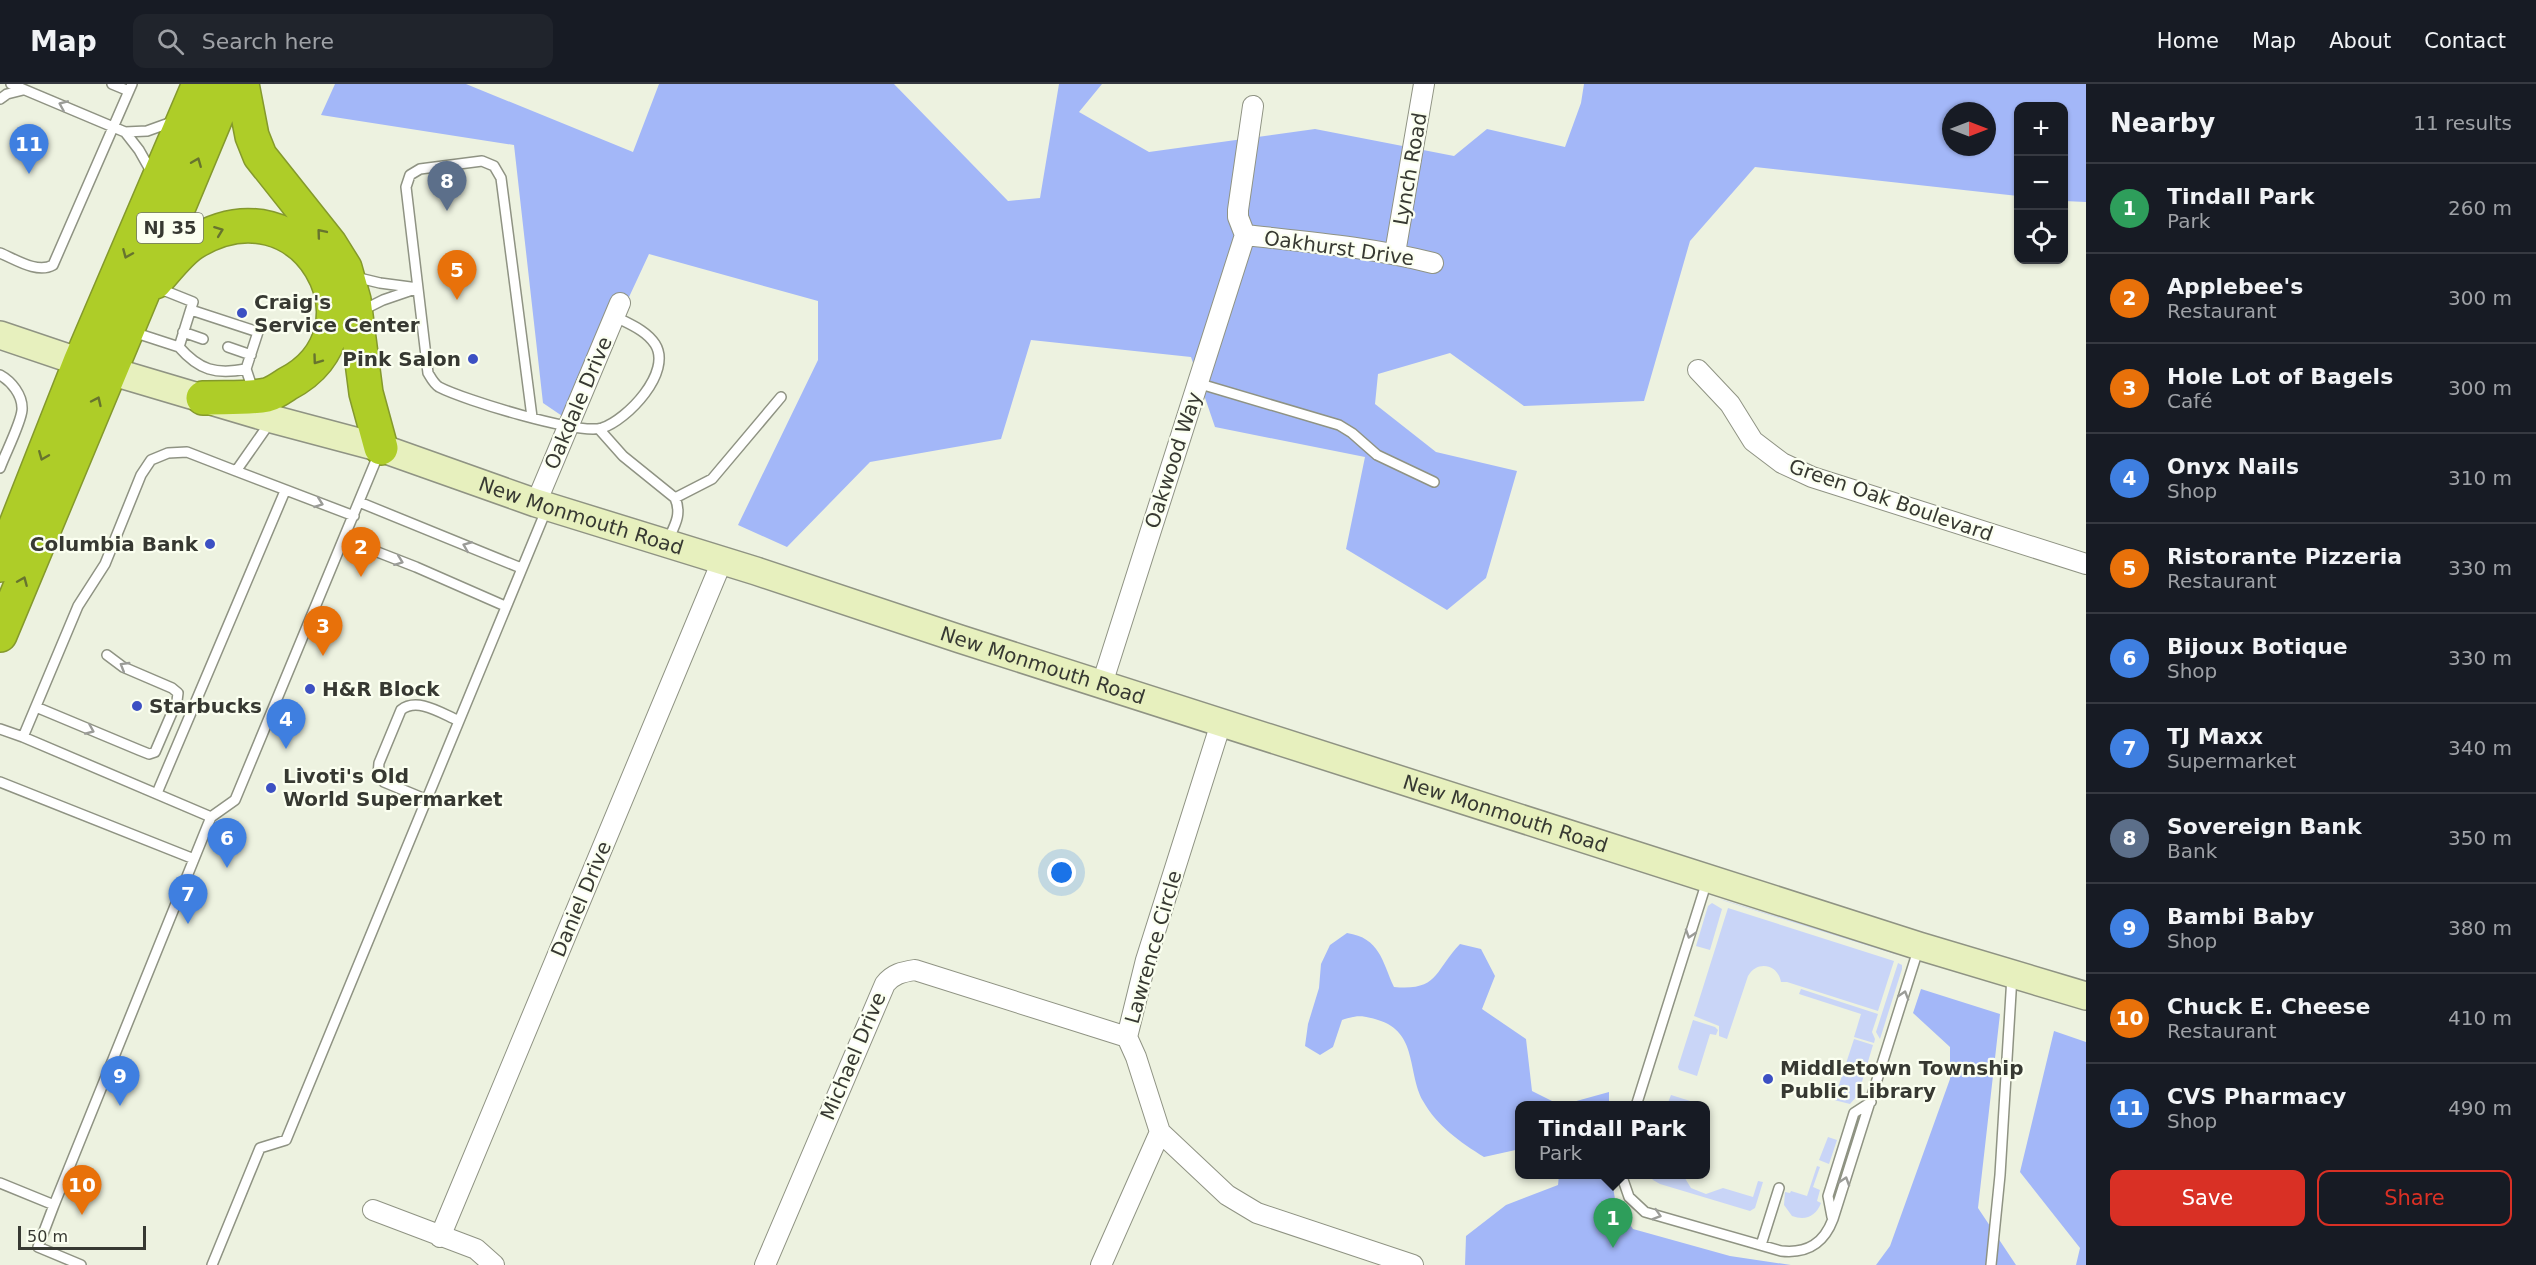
<!DOCTYPE html>
<html lang="en">
<head>
<meta charset="utf-8">
<style>
  :root { --surface:#171b24; --page:#20242c; --text:#f1f3f6; --muted:#9ea1a6; --line:#363941; --accent:#d93025 }
  body { margin:0; font-family:"DejaVu Sans",sans-serif; background:var(--page); color:var(--text) }
  .controls { position:absolute; right:18px; top:18px; display:grid; overflow:hidden; border-radius:12px; box-shadow:0 2px 4px #0004 }
  .controls button { width:54px; height:54px; display:grid; place-items:center; padding:0; border:0; border-bottom:2px solid var(--line); background:var(--surface); color:var(--text); font:30px sans-serif }
  .compass { position:absolute; left:1942px; top:18px; width:54px; height:54px; border-radius:50%; background:var(--surface); box-shadow:0 2px 4px #0004; rotate:90deg }
  .scale { position:absolute; left:18px; bottom:15px; width:128px; box-sizing:border-box; padding-left:6px; border:3px solid #373932; border-top:0; font-size:16px; line-height:21px; white-space:nowrap; color:#373932; -webkit-text-stroke:4px #fbfff0; paint-order:stroke }
  .you { position:absolute; left:1062px; top:789px; width:21px; height:21px; margin:-15px; border:4px solid #fff; border-radius:50%; background:#1a73e8; box-shadow:0 0 0 9px #1a73e833 }
  .badge { display:grid; place-items:center; width:39px; height:39px; border-radius:50%; background:var(--accent); color:#fff; font-size:20px; font-weight:700 }
  .pin { position:absolute; translate:-50% -50px; filter:drop-shadow(0 2px 3px #0008) }
  .pin::after { content:''; position:absolute; top:32px; width:21px; height:18px; background:inherit; clip-path:polygon(0 0,100% 0,50% 100%) }
  .popup { position:absolute; left:1515px; top:1017px; width:195px; height:78px; box-sizing:border-box; display:grid; place-content:center; border-radius:12px; background:var(--surface); filter:drop-shadow(0 2px 4px #0005); font-size:20px; white-space:nowrap; color:var(--muted) }
  .popup b { font-size:22px; color:var(--text) }
  .popup::after { content:''; position:absolute; left:50%; top:100%; margin-left:-12px; border:12px solid transparent; border-top-color:var(--surface) }
  .list { margin:0; padding:0; list-style:none }
  h2 { display:flex; justify-content:space-between; align-items:center; height:78px; margin:0; padding:0 24px; font-size:26px }
  h2 small { font-size:20px; font-weight:400; color:var(--muted) }
  .list li { display:grid; grid-template-columns:39px 1fr auto; gap:18px; align-items:center; box-sizing:border-box; height:90px; padding:0 24px; border-top:2px solid var(--line) }
  .list b { display:block; font-size:22px; white-space:nowrap }
  .list p { margin:0; font-size:20px; white-space:nowrap; color:var(--muted) }
  .list em { font-size:20px; font-style:normal; color:var(--muted) }
  .actions { display:flex; gap:12px; padding:18px 24px }
  .actions a { flex:1; padding:14px 0; border:2px solid var(--accent); border-radius:12px; text-align:center; font-size:21px; color:var(--accent) }
  .actions .main { background:var(--accent); color:#fff }
  .icon { flex:none; width:33px; height:33px; fill:none; stroke:currentColor; stroke-width:2; stroke-linecap:round; stroke-linejoin:round }
  .map { position:relative; flex:none; width:2086px; height:1181px; overflow:hidden }
  header { display:flex; align-items:center; gap:36px; box-sizing:border-box; height:84px; padding:0 30px; background:var(--surface); border-bottom:2px solid var(--line) }
  header strong { font-size:28px }
  nav { display:flex; gap:33px; margin-inline-start:auto; font-size:21px }
  .search { width:420px; height:54px; background:var(--page); display:flex; align-items:center; gap:15px; box-sizing:border-box; padding:0 21px; border-radius:12px; color:var(--muted); font-size:22px }
  main { display:flex }
  aside { flex:1; background:var(--surface) }
  .map>svg:first-child { display:block }
  .green { fill:#c9d5f7 }
  .forest { fill:#a3b7f8; fill-rule:evenodd }
  .lines { fill:none; stroke-linecap:round; stroke-linejoin:round }
  .lane-casing { stroke:#8f9383; stroke-width:12 }
  .street-casing { stroke:#8f9383; stroke-width:22 }
  .secondary-casing { stroke:#8f9383; stroke-width:30 }
  .highway-casing { stroke:#84992c; stroke-width:36 }
  .lane { stroke:#fff; stroke-width:9 }
  .street { stroke:#fff; stroke-width:20 }
  .secondary { stroke:#e7f0be; stroke-width:27 }
  .highway { stroke:#aecd28; stroke-width:33 }
  .oneway { stroke:#9b9c98 }
  .oneway2 { stroke:#67742e }
  .poi-dot { fill:#3c50c3; stroke:#fbfff0; stroke-width:2 }
  .labels { text-anchor:middle; stroke-width:4.5; stroke-linejoin:round; paint-order:stroke }
  .shield { fill:#fbfff0; stroke:#72746b; stroke-width:1.5 }
  .shield-label { font-size:18px; font-weight:bold; fill:#373932 }
  .street-label { font-size:20px; fill:#373932; stroke:#fbfff0 }
  .poi-label { font-size:20px; font-weight:bold; fill:#373932; stroke:#fbfff0; text-anchor:start }
</style>
</head>
<body>
<header>
<strong>Map</strong>
<div class="search"><svg class="icon" aria-label="search" viewBox="0 0 24 24"><circle cx="10" cy="10" r="6"/><path d="M15 15l6 6"/></svg>Search here</div>
<nav><a>Home</a><a>Map</a><a>About</a><a>Contact</a></nav>
</header>
<main>
<div class="map">
<svg width="2086" height="1181" viewBox="0 0 2086 1181">
  <rect width="100%" height="100%" fill="#edf2e0"/>
  <path class="green" d="M1720,815L1892,868L1898,871L1725,817Z
    M1712,819L1722,825L1710,866L1696,862L1708,822Z
    M1728,824L1894,877L1878,927L1787,898H1781C1778,880 1757,876 1748,892L1727,955L1719,952V942L1694,932Z
    M1898,879L1902,881V885L1880,955L1876,948Z
    M1801,905L1878,930L1872,948L1875,955L1874,959L1854,953L1861,930L1799,910Z
    M1693,936L1715,943L1718,946L1716,951L1710,950L1697,992L1679,986L1678,983Z
    M1854,955L1873,961L1858,1011L1850,1020L1834,1016Z
    M1671,1011L1700,1020L1699,1021H1667Z
    M1828,1053L1837,1056L1829,1080L1819,1076Z
    M1817,1082L1820,1083L1813,1103L1820,1106L1817,1117L1821,1119C1816,1132 1806,1137 1792,1132L1784,1121L1785,1108L1790,1109L1791,1107L1807,1112Z
    M1649,1091H1683L1691,1104L1706,1110L1723,1104L1753,1113L1758,1097L1763,1098L1755,1124L1750,1127L1660,1100L1653,1096Z"/>
  <path class="forest" d="M335,0H466L633,68L659,0H894L1008,117L1040,114L1059,0H1102L1079,28L1149,68L1315,45L1454,72L1487,45L1565,63L1581,19L1584,0H2086V118L2064,117V22H2018V112L1755,83L1690,157L1644,317L1524,322L1450,269L1378,290L1375,320L1436,368L1517,387L1486,494L1447,526L1346,465L1365,373L1215,343L1191,273L1031,256L1001,355L870,378L787,463L738,441L818,276V217L649,170L571,338L543,319L514,61L321,31ZM1951,27H1987V63H1951Z
    M1347,849C1380,854 1382,877 1394,903C1439,907 1434,887 1460,860L1481,865L1495,892L1482,925L1526,955L1532,1007L1560,1021L1520,1022V1065L1484,1073C1460,1058 1437,1042 1423,1017C1407,988 1418,948 1378,936C1361,931 1358,931 1342,936L1333,963L1320,971L1305,962L1308,940L1319,904L1321,880L1330,861Z
    M1921,905L2000,930L1978,1124L2016,1181H1876L1890,1162L1950,995V963L1913,929Z
    M2054,947L2086,958V1181H2076L2080,1164L2020,1088Z
    M1609,1008V1021H1562Z
    M1559,1091H1611L1616,1121L1633,1145L1730,1172L1791,1181H1465L1466,1152L1506,1121L1558,1101Z"/>
  <g class="lines">
    <g class="lane-casing">
      <path id="lane" d="M11,0L125,48L139,66L152,89
        M112,0L129,7
        M0,15L7,10L23,6
        M125,48L147,47L172,38
        M0,169C15,175 37,190 53,181L132,0
        M355,193L380,199L418,204L383,216L361,227
        M191,226L258,248L246,285L253,306
        M133,248L179,263L193,218L158,204
        M183,248L203,255
        M179,263C199,286 216,291 246,285
        M228,263L251,271
        M0,291C11,297 23,311 22,326C21,339 5,370 0,384
        M1197,299L1339,341L1352,349L1377,371L1434,398
        M532,333L501,94L494,82L482,77L420,85L410,91L406,103L428,289C431,294 434,300 439,303C464,316 578,351 602,344C627,336 673,288 655,260C646,246 629,240 614,232
        M599,345L623,372L675,414C682,430 675,441 668,456
        M236,387L354,432
        M675,414L712,395L781,313
        M359,418L521,484
        M344,455L416,483L505,522
        M36,623L139,666L149,670L155,668L177,617L178,609L172,604L123,583L107,571
        M0,645L23,653L78,522L105,480L141,391L151,376L168,369L187,368L236,387L271,337
        M0,698L194,775
        M157,709L285,407
        M425,715L384,698L378,691L379,679L401,626C417,613 441,629 457,636
        M211,733L235,716L379,369
        M1636,1022L1707,797
        M1621,1090L1629,1113L1645,1128L1781,1167C1808,1170 1824,1159 1833,1135L1919,863
        M0,1099L54,1121L211,733L23,653
        M54,1121L38,1163L81,1181
        M1832,1133L1828,1112L1854,1029L1871,1018
        M1761,1161L1779,1104
        M212,1181L260,1064L286,1056L547,424
        M1991,1181L2000,1091L2012,892"/>
    </g>
    <g class="street-casing">
      <path id="street" d="M1245,151C1308,158 1371,163 1433,179
        M1245,151L1238,133V126L1253,22
        M1395,169L1424,0
        M1698,286L1730,320L1753,357L1782,379L1812,393L2086,480
        M536,419L620,219
        M1102,600L1245,151
        M1221,639L1146,876L1127,953L1136,973L1160,1048L1227,1111L1257,1129L1413,1181
        M373,1126L476,1165L494,1181
        M440,1153L722,477
        M765,1181L885,900C893,890 902,888 915,886L1127,953
        M1101,1181L1160,1048"/>
    </g>
    <g class="secondary-casing">
      <g id="secondary">
        <path id="s1" d="M0,251L80,278L272,335L381,364L536,419L756,487L960,555L1919,862L2086,912"/>
      </g>
    </g>
    <g class="highway-casing">
      <path id="highway" d="M242,0L252,52L260,72L330,160L345,184L354,216L366,309L381,364
        M155,198C166,186 179,168 193,159C305,90 390,247 287,300C281,304 274,309 267,311C247,315 223,313 203,314
        M0,481L80,278L199,0
        M0,551L230,0"/>
    </g>
    <use href="#lane" class="lane"/>
    <use href="#street" class="street"/>
    <use href="#secondary" class="secondary"/>
    <use href="#highway" class="highway"/>
  </g>
  <defs><path id="oneway-chevron" d="M-2-3.5L2.5 0L-2 3.5" fill="none" stroke-width="1.6" stroke-linecap="round" stroke-linejoin="round" transform="scale(1.5)"/></defs>
  <g class="oneway">
    <use href="#oneway-chevron" transform="translate(63 21) rotate(-157)"/>
    <use href="#oneway-chevron" transform="translate(319 419) rotate(20)"/>
    <use href="#oneway-chevron" transform="translate(467 462) rotate(-158)"/>
    <use href="#oneway-chevron" transform="translate(399 477) rotate(21)"/>
    <use href="#oneway-chevron" transform="translate(124 582) rotate(-149)"/>
    <use href="#oneway-chevron" transform="translate(90 646) rotate(23)"/>
    <use href="#oneway-chevron" transform="translate(1690 850) rotate(108)"/>
    <use href="#oneway-chevron" transform="translate(1904 911) rotate(-73)"/>
    <use href="#oneway-chevron" transform="translate(1845 1097) rotate(-72)"/>
    <use href="#oneway-chevron" transform="translate(1657 1131) rotate(17)"/>
  </g>
  <g class="oneway2">
    <use href="#oneway-chevron" transform="translate(197 78) rotate(-68)"/>
    <use href="#oneway-chevron" transform="translate(219 147) rotate(-21)"/>
    <use href="#oneway-chevron" transform="translate(321 149) rotate(-130)"/>
    <use href="#oneway-chevron" transform="translate(127 170) rotate(113)"/>
    <use href="#oneway-chevron" transform="translate(317 276) rotate(126)"/>
    <use href="#oneway-chevron" transform="translate(97 317) rotate(-65)"/>
    <use href="#oneway-chevron" transform="translate(43 372) rotate(112)"/>
    <use href="#oneway-chevron" transform="translate(23 497) rotate(-67)"/>
  </g>
  <g class="poi-dot">
    <circle cx="242" cy="229" r="6"/>
    <circle cx="473" cy="275" r="6"/>
    <circle cx="210" cy="460" r="6"/>
    <circle cx="310" cy="605" r="6"/>
    <circle cx="137" cy="622" r="6"/>
    <circle cx="271" cy="704" r="6"/>
    <circle cx="1768" cy="995" r="6"/>
  </g>
  <g class="labels">
    <rect class="shield" x="137" y="129" width="66" height="30" rx="4.5"/>
    <g class="shield-label">
      <text x="170" y="150">NJ 35</text>
    </g>
    <g class="street-label">
      <text transform="translate(1410 85) rotate(-80)" y="7">Lynch Road</text>
      <text transform="translate(1339 164) rotate(8)" y="7">Oakhurst Drive</text>
      <text transform="translate(578 319) rotate(-67)" y="7">Oakdale Drive</text>
      <text transform="translate(1173 376) rotate(-72)" y="7">Oakwood Way</text>
      <text transform="translate(1891 416) rotate(19)" y="7">Green Oak Boulevard</text>
      <text dy="7" stroke="none"><textPath href="#s1" startOffset="609">New Monmouth Road</textPath></text>
      <text dy="7" stroke="none"><textPath href="#s1" startOffset="1094">New Monmouth Road</textPath></text>
      <text dy="7" stroke="none"><textPath href="#s1" startOffset="1580">New Monmouth Road</textPath></text>
      <text transform="translate(581 815) rotate(-67)" y="7">Daniel Drive</text>
      <text transform="translate(1153 863) rotate(-74)" y="7">Lawrence Circle</text>
      <text transform="translate(853 972) rotate(-67)" y="7">Michael Drive</text>
    </g>
    <g class="poi-label">
      <text x="254" y="225">Craig's<tspan x="254" dy="23">Service Center</tspan></text>
      <text x="461" y="282" text-anchor="end">Pink Salon</text>
      <text x="198" y="467" text-anchor="end">Columbia Bank</text>
      <text x="322" y="612">H&amp;R Block</text>
      <text x="149" y="629">Starbucks</text>
      <text x="283" y="699">Livoti's Old<tspan x="283" dy="23">World Supermarket</tspan></text>
      <text x="1780" y="991">Middletown Township<tspan x="1780" dy="23">Public Library</tspan></text>
    </g>
  </g>
</svg>
<div class="controls">
<button>+</button>
<button>−</button>
<button><svg class="icon" aria-label="locate" viewBox="0 0 24 24"><circle cx="12" cy="12" r="6"/><path d="M12 2v4M12 18v4M2 12h4M18 12h4"/></svg></button>
</div>
<svg class="compass" viewBox="-18 -18 36 36"><path d="M0-13l5 13h-10z" fill="#e53935"/><path d="M0 13l5-13h-10z" fill="#9ea1a6"/></svg>
<div class="scale">50 m</div>
<div class="you"></div>
<div class="pin badge" style="left:1613px;top:1164px;background:#2e9e5b">1</div>
<div class="popup"><b>Tindall Park</b>Park</div>
<div class="pin badge" style="left:361px;top:493px;background:#e8710a">2</div>
<div class="pin badge" style="left:323px;top:572px;background:#e8710a">3</div>
<div class="pin badge" style="left:286px;top:665px;background:#3f7fe0">4</div>
<div class="pin badge" style="left:457px;top:216px;background:#e8710a">5</div>
<div class="pin badge" style="left:227px;top:784px;background:#3f7fe0">6</div>
<div class="pin badge" style="left:188px;top:840px;background:#3f7fe0">7</div>
<div class="pin badge" style="left:447px;top:127px;background:#5c6f8a">8</div>
<div class="pin badge" style="left:120px;top:1022px;background:#3f7fe0">9</div>
<div class="pin badge" style="left:82px;top:1131px;background:#e8710a">10</div>
<div class="pin badge" style="left:29px;top:90px;background:#3f7fe0">11</div>
</div>
<aside>
<h2>Nearby<small>11 results</small></h2>
<ul class="list">
<li><span class="badge" style="background:#2e9e5b">1</span><div><b>Tindall Park</b><p>Park</p></div><em>260 m</em></li>
<li><span class="badge" style="background:#e8710a">2</span><div><b>Applebee's</b><p>Restaurant</p></div><em>300 m</em></li>
<li><span class="badge" style="background:#e8710a">3</span><div><b>Hole Lot of Bagels</b><p>Café</p></div><em>300 m</em></li>
<li><span class="badge" style="background:#3f7fe0">4</span><div><b>Onyx Nails</b><p>Shop</p></div><em>310 m</em></li>
<li><span class="badge" style="background:#e8710a">5</span><div><b>Ristorante Pizzeria</b><p>Restaurant</p></div><em>330 m</em></li>
<li><span class="badge" style="background:#3f7fe0">6</span><div><b>Bijoux Botique</b><p>Shop</p></div><em>330 m</em></li>
<li><span class="badge" style="background:#3f7fe0">7</span><div><b>TJ Maxx</b><p>Supermarket</p></div><em>340 m</em></li>
<li><span class="badge" style="background:#5c6f8a">8</span><div><b>Sovereign Bank</b><p>Bank</p></div><em>350 m</em></li>
<li><span class="badge" style="background:#3f7fe0">9</span><div><b>Bambi Baby</b><p>Shop</p></div><em>380 m</em></li>
<li><span class="badge" style="background:#e8710a">10</span><div><b>Chuck E. Cheese</b><p>Restaurant</p></div><em>410 m</em></li>
<li><span class="badge" style="background:#3f7fe0">11</span><div><b>CVS Pharmacy</b><p>Shop</p></div><em>490 m</em></li>
</ul>
<div class="actions"><a class="main">Save</a><a>Share</a></div>
</aside>
</main>
</body>
</html>
